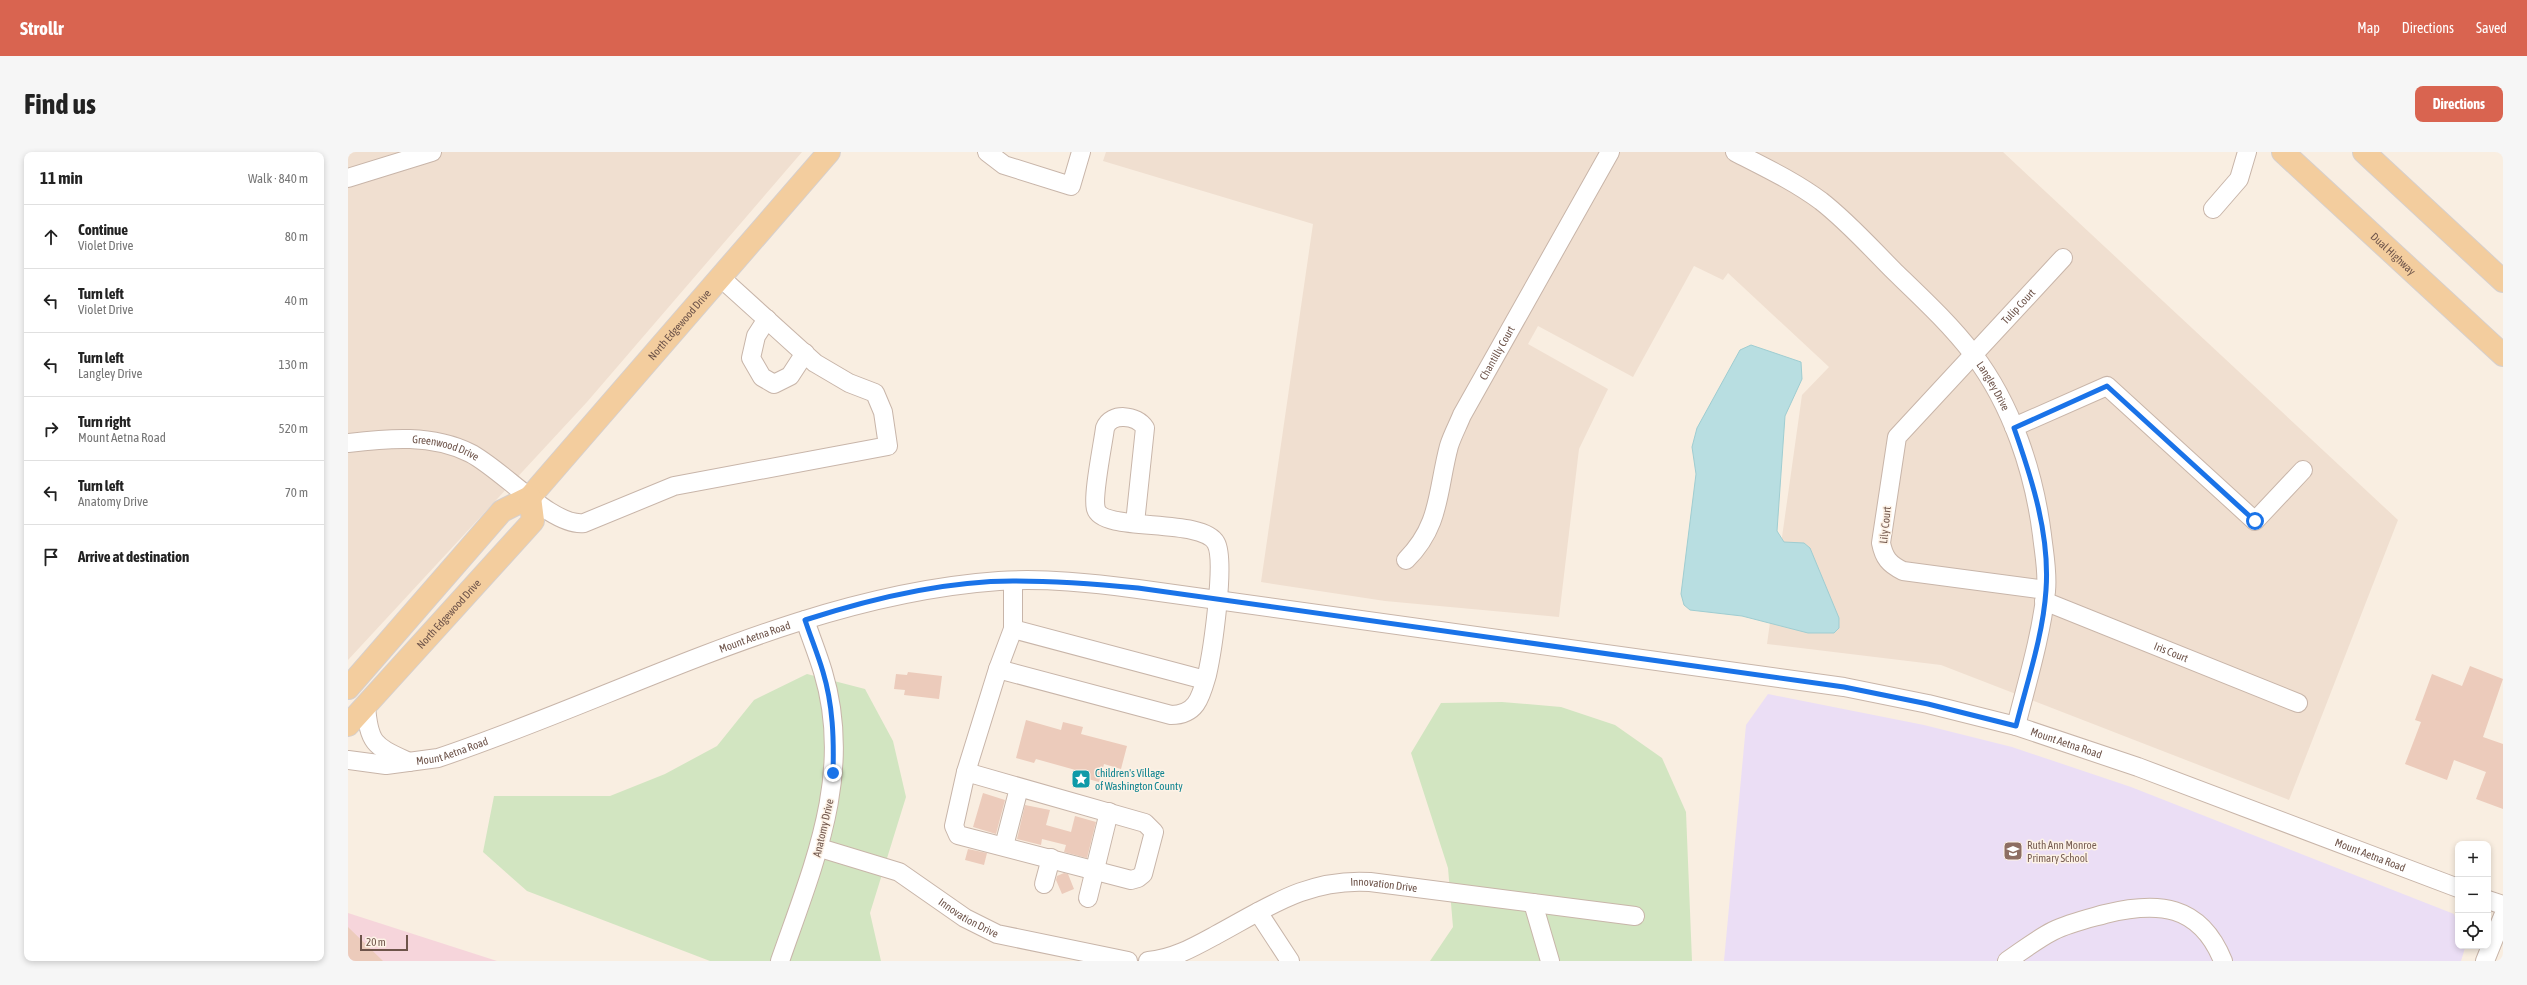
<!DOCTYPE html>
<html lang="en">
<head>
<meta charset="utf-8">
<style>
  :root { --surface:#fff; --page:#f6f6f6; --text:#222; --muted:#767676; --line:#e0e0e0; --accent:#d96450 }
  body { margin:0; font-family:"Asap Condensed",sans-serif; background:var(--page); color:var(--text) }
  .controls { position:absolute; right:12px; bottom:12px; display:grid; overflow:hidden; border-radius:8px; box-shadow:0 2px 6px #0003 }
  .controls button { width:36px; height:36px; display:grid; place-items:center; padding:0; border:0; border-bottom:1px solid var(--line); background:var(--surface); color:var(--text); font:20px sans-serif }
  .scale { position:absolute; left:12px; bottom:10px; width:48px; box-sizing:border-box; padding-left:4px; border:2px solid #6e544a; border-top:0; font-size:11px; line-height:14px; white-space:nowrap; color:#6e544a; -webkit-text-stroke:3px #fdf2e6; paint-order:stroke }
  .stop { position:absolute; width:12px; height:12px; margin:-9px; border:3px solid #1a73e8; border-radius:50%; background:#fff }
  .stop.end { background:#1a73e8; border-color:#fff; box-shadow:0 1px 4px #0008 }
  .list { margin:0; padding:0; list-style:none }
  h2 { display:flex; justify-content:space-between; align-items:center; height:52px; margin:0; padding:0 16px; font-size:17px }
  h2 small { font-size:13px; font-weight:400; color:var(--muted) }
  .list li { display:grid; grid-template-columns:26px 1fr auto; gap:12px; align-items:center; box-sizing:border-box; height:64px; padding:0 16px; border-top:1px solid var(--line) }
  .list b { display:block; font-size:15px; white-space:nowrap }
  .list p { margin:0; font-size:13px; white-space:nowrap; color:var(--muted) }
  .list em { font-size:13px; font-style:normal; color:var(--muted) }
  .icon { flex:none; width:22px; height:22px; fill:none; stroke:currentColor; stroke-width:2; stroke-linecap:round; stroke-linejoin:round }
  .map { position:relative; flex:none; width:2155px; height:809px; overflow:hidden; border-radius:8px }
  header { display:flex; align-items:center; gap:24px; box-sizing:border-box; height:56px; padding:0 20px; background:var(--accent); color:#fff }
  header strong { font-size:19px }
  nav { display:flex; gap:22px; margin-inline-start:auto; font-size:14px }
  .intro { display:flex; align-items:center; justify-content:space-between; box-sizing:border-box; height:96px; padding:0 24px }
  h1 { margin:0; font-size:28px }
  .button { padding:10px 18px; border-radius:8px; background:var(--accent); color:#fff; font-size:14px; font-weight:700 }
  main { display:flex; gap:24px; padding:0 24px }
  aside { flex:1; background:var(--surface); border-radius:8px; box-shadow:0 2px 6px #0003 }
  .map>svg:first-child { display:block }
  .residential { fill:#f0dfd0 }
  .education { fill:#ebdef5 }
  .medical { fill:#f6d5db }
  .green { fill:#d2e5c1 }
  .water { fill:#b8dee1; stroke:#9fcdd1 }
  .building { fill:#eccbbb }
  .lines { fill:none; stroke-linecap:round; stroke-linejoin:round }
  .minor-casing { stroke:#c8b5a9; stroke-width:20 }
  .major-casing { stroke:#d6cfcc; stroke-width:24 }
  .minor { stroke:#fff; stroke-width:18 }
  .major { stroke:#f3cd9e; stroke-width:22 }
  .route { stroke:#1a73e8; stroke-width:5 }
  .labels { text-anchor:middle; stroke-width:3; stroke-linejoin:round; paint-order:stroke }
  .street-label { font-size:11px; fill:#6e544a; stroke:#fdf2e6 }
  .culture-label { font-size:11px; fill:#0d838f; stroke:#fdf2e6; text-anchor:start }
  .education-label { font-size:11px; fill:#785e54; stroke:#fdf2e6; text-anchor:start }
</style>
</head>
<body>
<header>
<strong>Strollr</strong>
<nav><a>Map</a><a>Directions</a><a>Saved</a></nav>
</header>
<div class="intro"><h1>Find us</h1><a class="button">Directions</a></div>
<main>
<aside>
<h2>11 min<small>Walk · 840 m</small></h2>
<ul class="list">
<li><svg class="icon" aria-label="ahead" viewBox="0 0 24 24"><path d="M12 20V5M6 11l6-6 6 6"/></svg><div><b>Continue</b><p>Violet Drive</p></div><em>80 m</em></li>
<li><svg class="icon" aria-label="left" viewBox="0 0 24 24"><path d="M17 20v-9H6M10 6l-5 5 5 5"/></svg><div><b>Turn left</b><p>Violet Drive</p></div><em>40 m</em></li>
<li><svg class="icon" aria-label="left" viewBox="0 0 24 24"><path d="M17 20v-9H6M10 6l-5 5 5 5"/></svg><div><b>Turn left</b><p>Langley Drive</p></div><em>130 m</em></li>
<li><svg class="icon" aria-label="right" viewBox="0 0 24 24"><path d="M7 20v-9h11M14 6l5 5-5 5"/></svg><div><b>Turn right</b><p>Mount Aetna Road</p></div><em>520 m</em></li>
<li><svg class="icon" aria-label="left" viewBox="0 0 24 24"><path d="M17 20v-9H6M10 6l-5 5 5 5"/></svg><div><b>Turn left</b><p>Anatomy Drive</p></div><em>70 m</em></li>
<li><svg class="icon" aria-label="arrive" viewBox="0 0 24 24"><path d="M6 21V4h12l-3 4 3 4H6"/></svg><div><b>Arrive at destination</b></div></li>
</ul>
</aside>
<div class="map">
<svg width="2155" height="809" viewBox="0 0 2155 809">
  <rect width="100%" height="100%" fill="#f9eee1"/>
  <path class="residential" d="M0,0H454L239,250L0,508Z
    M758,0H1655L2050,368L1941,648L1593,513L1419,492L1454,243L1481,215L1380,121L1375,128L1346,114L1285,225L1190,174L1180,192L1260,237L1231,297L1211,465L1037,449L913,430L965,72L755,9Z"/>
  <path class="education" d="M1420,542L1576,573L1664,595L1783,635L2106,762L2110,774V794H2117V796L2113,809H1376L1398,573Z"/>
  <path class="medical" d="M0,761L149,809H0Z"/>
  <path class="green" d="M459,522L517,537L545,589L558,645L522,761L533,809H362L179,739L135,700L146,644H262L317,622L369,594L406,548Z
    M1154,550L1213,555L1267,573L1314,606L1338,660L1344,809H1082L1105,775L1100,716L1063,601L1093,551Z"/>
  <path class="water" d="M1403,193L1453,210L1454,227L1437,264L1429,379L1436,390L1456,391L1462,396L1491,466V476L1486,481H1460L1394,464L1342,458L1336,453L1333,442L1348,322L1344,295L1349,276L1392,198Z"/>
  <path class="building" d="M2122,514L2155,527L2135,585L2155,592V657L2128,647L2138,620L2106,608L2099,628L2057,612L2073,570L2067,568L2084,522L2114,534Z
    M560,520L594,524L591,547L556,543L557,538L546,537L548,522L559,523Z
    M678,568L713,578L715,570L735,575L733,582L779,594L773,617L756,612L751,630L729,624L731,619L688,607L686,611L668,606Z
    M635,641L657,648L648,682L625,675Z
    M677,653L702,658L698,673L723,680L727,664L748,670L739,706L716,700L718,693L694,687L693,693L669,687Z
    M620,697L639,701L636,713L617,708Z
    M716,721L720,722L726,737L714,742L708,728L709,724Z
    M0,775L35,809H0Z"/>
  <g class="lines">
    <g class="minor-casing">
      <g id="minor">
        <path d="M639,0L656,13L723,34L733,0"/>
        <path id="s1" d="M1387,0C1416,15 1446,29 1473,49C1500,70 1523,96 1547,120C1574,146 1603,173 1625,202C1664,253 1686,320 1694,383C1696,401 1700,421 1698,439C1693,485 1679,530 1668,574"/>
        <path d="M0,26L84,0"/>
        <path d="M1865,57L1891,27L1899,0"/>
        <path d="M419,167L408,184L403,206L414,225L426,232L442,224L457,201"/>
        <path d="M1666,275L1759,234L1907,369L1955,318"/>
        <path id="s2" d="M0,291C41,286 84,282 122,301C154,317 204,375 236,371L326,334L540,294L535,260L527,241L501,231L467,211L372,125"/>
        <path id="s3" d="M1058,408C1093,373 1089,339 1101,294C1104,284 1110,273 1114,263L1262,0"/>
        <path id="s4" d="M1698,438L1555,419C1541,412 1536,406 1533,391L1549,285L1715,106"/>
        <path id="s5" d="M1696,449L1950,551"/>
        <path d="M665,477L857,528"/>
        <path d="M650,517L823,563C849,563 853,544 859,523C864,501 878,409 868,391C854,365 755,381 748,357C744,345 755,292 757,276C763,260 789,263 797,276L787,371"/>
        <path d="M18,554C21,593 27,594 61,610"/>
        <path id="s6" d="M0,608L38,613L90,606C275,544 453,443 651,429C697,426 744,431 790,437L1496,535L1580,552L1668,574L1790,615L2110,736"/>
        <path d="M618,620L797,671L806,680L795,722L790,726L783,728L610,683L606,674Z"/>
        <path d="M618,620L650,517L665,477V429"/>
        <path d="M656,694L671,636"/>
        <path id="s7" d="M472,696L551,720L617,766L649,782L780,809"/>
        <path d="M696,732L703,706"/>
        <path d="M740,746L761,660"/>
        <path d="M2140,748L2155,753"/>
        <path d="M1185,751L1202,809"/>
        <path d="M910,760L942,809"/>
        <path d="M432,809C465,714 506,622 475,520C470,503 463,486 457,468"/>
        <path id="s8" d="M800,809C825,807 846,795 868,783C920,755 960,726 1022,730L1287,764"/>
        <path d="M1659,809C1674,799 1689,787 1705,779C1721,771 1739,767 1757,762C1810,749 1852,752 1875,809"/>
        <path d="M2137,809L2155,764"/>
      </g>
    </g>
    <g class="major-casing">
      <g id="major">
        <path id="s9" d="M1935,0L2155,203"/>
        <path d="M2016,0L2155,129"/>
        <path id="s10" d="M0,536L154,359L182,345L481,0"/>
        <path id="s11" d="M0,573L185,369L182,345"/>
      </g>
    </g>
    <use href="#minor" class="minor"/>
    <use href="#major" class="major"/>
  </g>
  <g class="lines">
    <path class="route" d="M485,621C486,587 485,553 475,520C470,503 463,486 457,468C522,447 596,429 665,429C707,429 748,432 790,436L1496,535L1580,552L1668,574C1679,530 1695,484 1698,438C1702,383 1684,327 1666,276L1759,234L1907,369"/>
  </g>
  <defs>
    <g id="sight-square" transform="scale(1)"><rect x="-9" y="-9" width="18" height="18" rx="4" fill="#0f9aa8" stroke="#fdf2e6"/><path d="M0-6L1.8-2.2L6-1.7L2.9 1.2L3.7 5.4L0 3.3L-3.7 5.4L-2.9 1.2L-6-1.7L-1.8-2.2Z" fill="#fff"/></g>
    <g id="school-square" transform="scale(1)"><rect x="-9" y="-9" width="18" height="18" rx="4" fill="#8d6e63" stroke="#fdf2e6"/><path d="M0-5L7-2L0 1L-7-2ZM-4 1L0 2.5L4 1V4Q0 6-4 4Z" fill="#fff"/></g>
  </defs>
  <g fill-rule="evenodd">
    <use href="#sight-square" x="733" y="627"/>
    <use href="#school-square" x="1665" y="699"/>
  </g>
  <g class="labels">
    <g class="street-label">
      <text dy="4" stroke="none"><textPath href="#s9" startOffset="150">Dual Highway</textPath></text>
      <text dy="4" stroke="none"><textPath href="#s4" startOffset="467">Tulip Court</textPath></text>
      <text dy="4" stroke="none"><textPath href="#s10" startOffset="494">North Edgewood Drive</textPath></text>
      <text dy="4" stroke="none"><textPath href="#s3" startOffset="229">Chantilly Court</textPath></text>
      <text dy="4" stroke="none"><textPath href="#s1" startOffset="353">Langley Drive</textPath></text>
      <text dy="4" stroke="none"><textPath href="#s2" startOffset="99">Greenwood Drive</textPath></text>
      <text transform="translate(1537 373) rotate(-84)" y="4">Lily Court</text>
      <text dy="4" stroke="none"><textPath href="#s11" startOffset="150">North Edgewood Drive</textPath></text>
      <text dy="4" stroke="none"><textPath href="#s6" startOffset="430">Mount Aetna Road</textPath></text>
      <text dy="4" stroke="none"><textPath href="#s5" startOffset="137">Iris Court</textPath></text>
      <text dy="4" stroke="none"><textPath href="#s6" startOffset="1763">Mount Aetna Road</textPath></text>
      <text dy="4" stroke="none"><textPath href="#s6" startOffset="106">Mount Aetna Road</textPath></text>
      <text transform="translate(475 676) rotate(-77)" y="4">Anatomy Drive</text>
      <text dy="4" stroke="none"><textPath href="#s6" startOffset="2087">Mount Aetna Road</textPath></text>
      <text dy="4" stroke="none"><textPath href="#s8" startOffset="253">Innovation Drive</textPath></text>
      <text dy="4" stroke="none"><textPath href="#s7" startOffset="166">Innovation Drive</textPath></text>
    </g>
    <g class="culture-label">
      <text x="747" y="625">Children's Village<tspan x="747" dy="13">of Washington County</tspan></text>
    </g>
    <g class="education-label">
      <text x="1679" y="697">Ruth Ann Monroe<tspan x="1679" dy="13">Primary School</tspan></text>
    </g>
  </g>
</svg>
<div class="controls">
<button>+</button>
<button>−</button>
<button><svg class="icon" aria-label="locate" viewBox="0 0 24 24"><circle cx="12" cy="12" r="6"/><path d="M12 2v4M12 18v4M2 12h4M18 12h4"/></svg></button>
</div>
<div class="scale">20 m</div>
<div class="stop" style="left:1907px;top:369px"></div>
<div class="stop end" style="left:485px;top:621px"></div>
</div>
</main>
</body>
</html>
